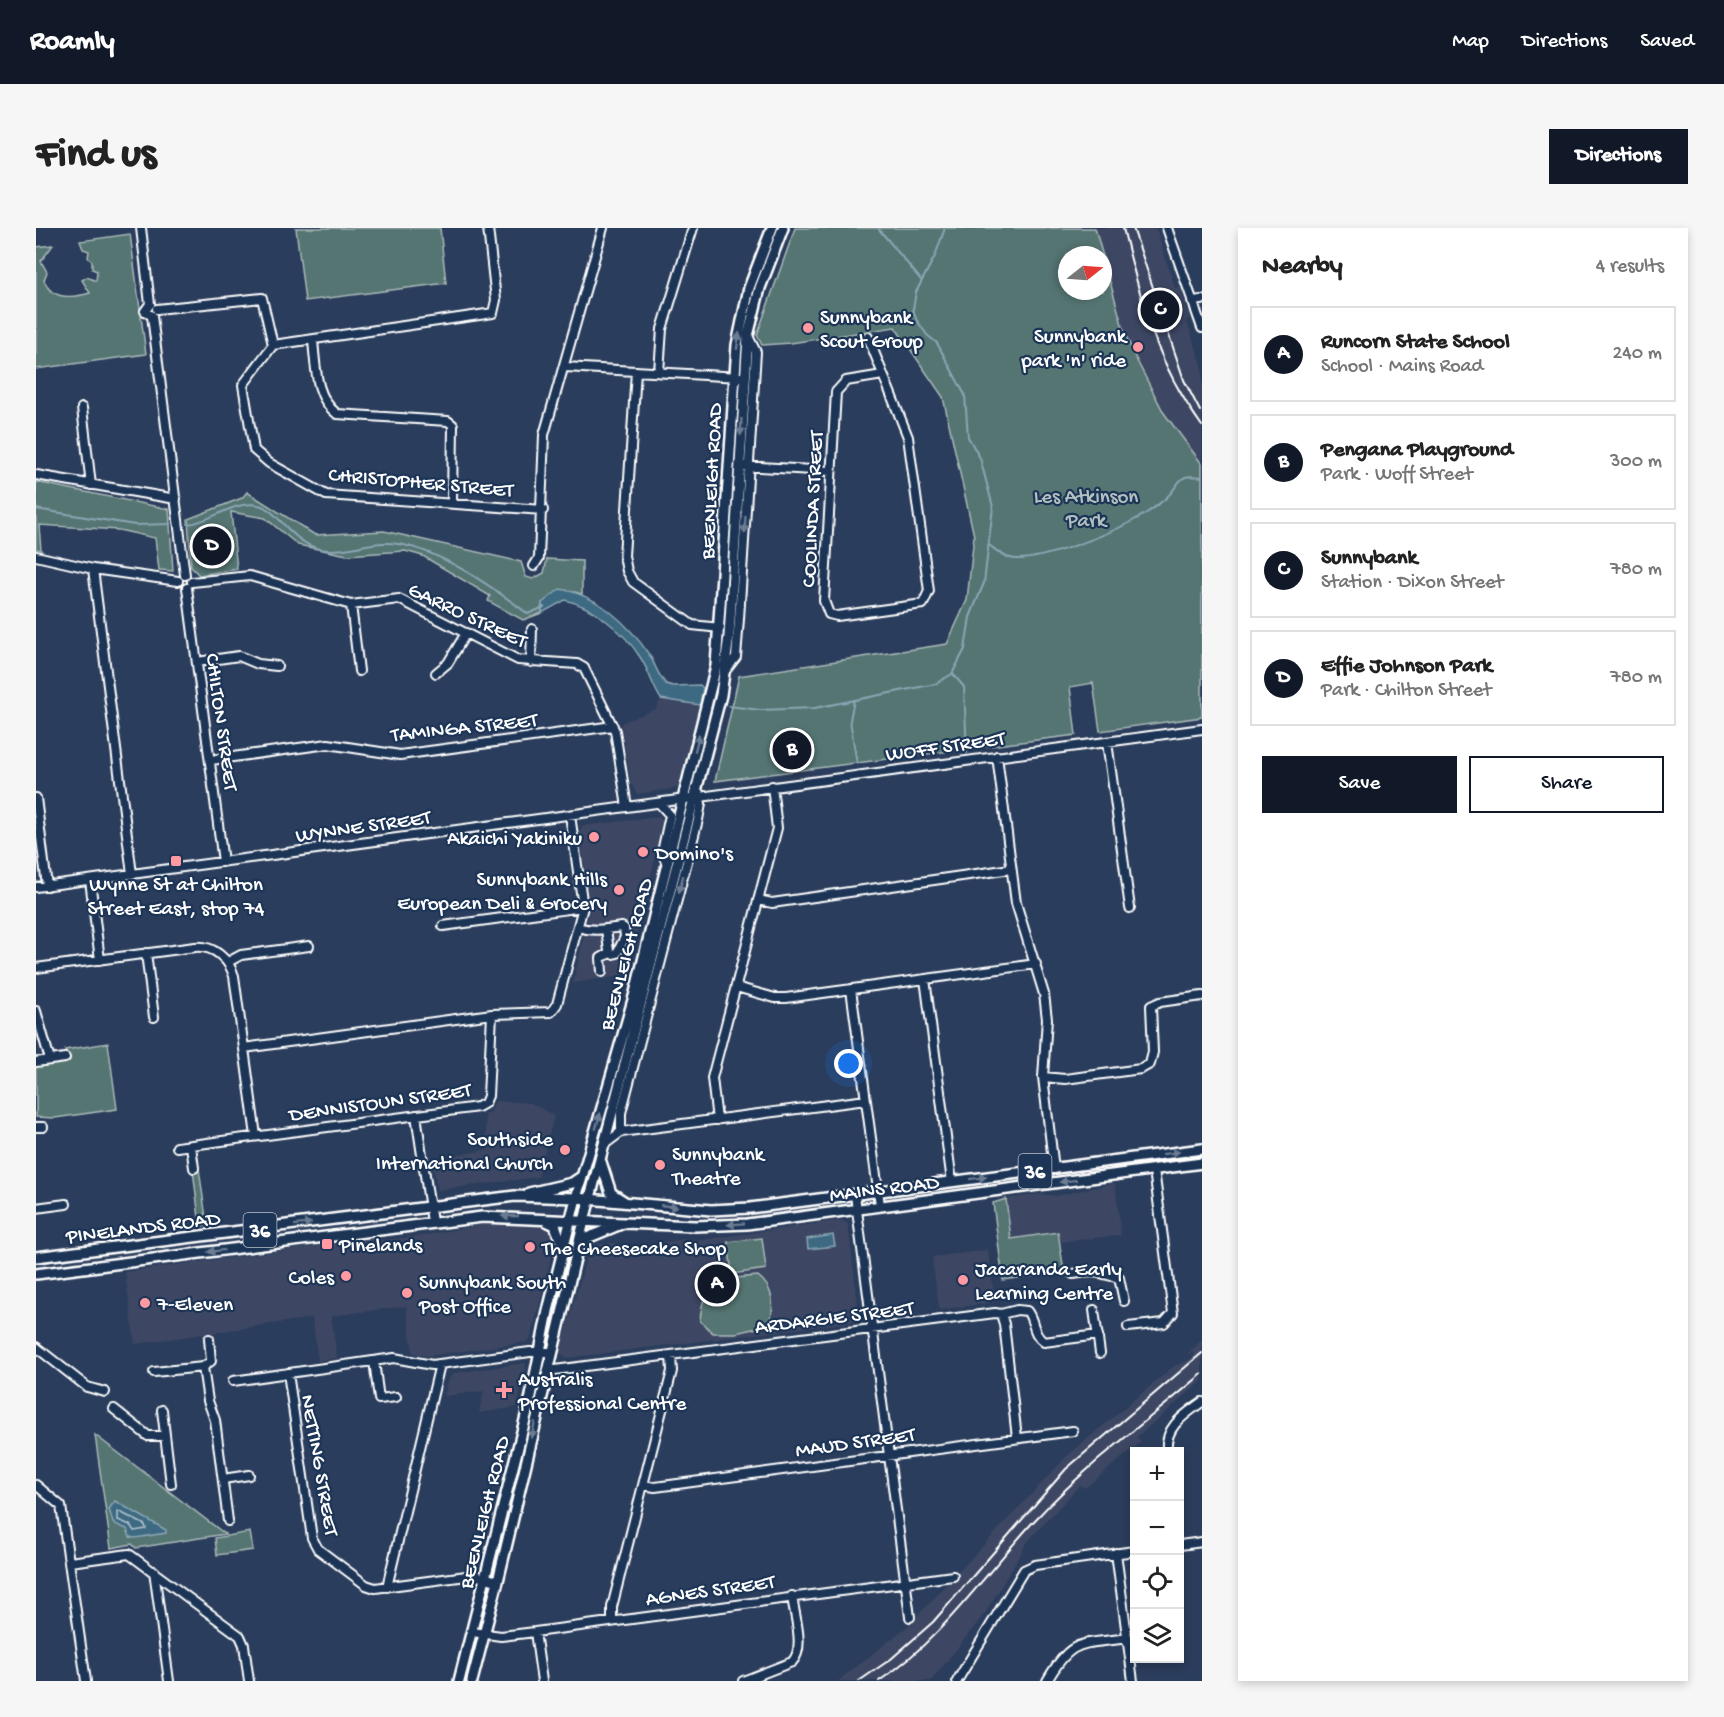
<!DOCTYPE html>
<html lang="en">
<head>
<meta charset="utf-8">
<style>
  :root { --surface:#fff; --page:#f6f6f6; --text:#222; --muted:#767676; --line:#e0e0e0; --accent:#111827 }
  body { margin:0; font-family:"Gochi Hand",sans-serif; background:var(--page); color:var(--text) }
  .controls { position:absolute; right:18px; bottom:18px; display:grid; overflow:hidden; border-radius:0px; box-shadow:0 3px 9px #0003 }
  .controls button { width:54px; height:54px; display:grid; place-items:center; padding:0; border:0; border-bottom:2px solid var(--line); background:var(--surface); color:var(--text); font:30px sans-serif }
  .compass { position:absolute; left:1022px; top:18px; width:54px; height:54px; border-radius:50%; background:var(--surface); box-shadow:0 3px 9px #0003; rotate:73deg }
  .you { position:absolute; left:813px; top:836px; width:21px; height:21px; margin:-15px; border:4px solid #fff; border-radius:50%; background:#1a73e8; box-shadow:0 0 0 9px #1a73e833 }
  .badge { display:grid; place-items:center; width:39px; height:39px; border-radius:50%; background:var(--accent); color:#fff; font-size:20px; font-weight:700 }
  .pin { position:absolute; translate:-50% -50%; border:3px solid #fff; box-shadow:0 2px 6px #0006 }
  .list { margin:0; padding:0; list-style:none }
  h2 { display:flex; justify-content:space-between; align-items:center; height:78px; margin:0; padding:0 24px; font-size:26px }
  h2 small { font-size:20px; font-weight:400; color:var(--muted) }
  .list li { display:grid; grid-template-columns:39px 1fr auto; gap:18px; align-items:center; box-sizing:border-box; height:96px; margin:0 12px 12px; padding:0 12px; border:2px solid var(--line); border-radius:0px }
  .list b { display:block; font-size:22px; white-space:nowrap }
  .list p { margin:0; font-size:20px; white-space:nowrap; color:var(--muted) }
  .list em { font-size:20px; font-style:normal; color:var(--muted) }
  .actions { display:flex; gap:12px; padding:18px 24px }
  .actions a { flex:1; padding:14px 0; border:2px solid var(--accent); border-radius:0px; text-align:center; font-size:21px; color:var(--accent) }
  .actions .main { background:var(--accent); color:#fff }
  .icon { flex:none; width:33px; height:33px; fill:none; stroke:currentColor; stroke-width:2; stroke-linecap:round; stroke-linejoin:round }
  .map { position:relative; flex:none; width:1166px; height:1453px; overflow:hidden; border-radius:0px }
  header { display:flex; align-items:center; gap:36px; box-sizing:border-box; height:84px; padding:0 30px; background:var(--accent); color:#fff }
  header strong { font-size:28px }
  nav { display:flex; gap:33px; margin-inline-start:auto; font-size:21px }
  .intro { display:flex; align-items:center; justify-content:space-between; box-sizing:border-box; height:144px; padding:0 36px }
  h1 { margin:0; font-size:42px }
  .button { padding:15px 27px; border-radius:0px; background:var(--accent); color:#fff; font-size:21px; font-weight:700 }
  main { display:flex; gap:36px; padding:0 36px }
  aside { flex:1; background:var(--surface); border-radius:0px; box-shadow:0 3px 9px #0003 }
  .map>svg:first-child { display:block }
  .built { fill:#3c4763 }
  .green { fill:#557473; stroke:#aabab9; stroke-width:1.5; fill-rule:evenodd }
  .water { fill:#3e6a82; stroke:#8ba6b4; stroke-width:1.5 }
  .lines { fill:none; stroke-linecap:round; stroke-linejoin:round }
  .shore { stroke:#b2c3cd; stroke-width:1.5 }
  .stream { stroke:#8ba6b4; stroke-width:2 }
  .minor-casing { stroke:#fff; stroke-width:12 }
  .major-casing { stroke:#fff; stroke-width:14 }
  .minor { stroke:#1d3557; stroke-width:8 }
  .major { stroke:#1d3557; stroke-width:9 }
  .rail { stroke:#fff; stroke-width:2 }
  .oneway { fill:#6c7c92 }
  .poi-dot { fill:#ff9aa2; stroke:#1d3557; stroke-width:2 }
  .labels { text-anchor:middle; stroke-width:4.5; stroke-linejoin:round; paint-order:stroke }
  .shield { fill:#1d3557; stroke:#bbc2cd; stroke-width:1.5 }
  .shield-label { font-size:20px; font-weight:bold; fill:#fff }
  .poi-label { font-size:21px; fill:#fff; stroke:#1d3557; text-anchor:start }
  .street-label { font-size:21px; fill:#fff; stroke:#1d3557 }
  .park-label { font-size:21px; fill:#b2c0c0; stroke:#1d3557 }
</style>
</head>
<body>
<header>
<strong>Roamly</strong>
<nav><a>Map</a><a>Directions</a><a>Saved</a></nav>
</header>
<div class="intro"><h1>Find us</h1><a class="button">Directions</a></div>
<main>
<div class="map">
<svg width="1166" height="1453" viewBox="0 0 1166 1453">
  <rect width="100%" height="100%" fill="#2b3d5c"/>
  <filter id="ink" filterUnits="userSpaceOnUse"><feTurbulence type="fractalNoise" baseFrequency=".0167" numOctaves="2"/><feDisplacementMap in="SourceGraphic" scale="12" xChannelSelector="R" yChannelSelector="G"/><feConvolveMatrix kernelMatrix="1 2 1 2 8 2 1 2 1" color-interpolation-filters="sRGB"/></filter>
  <g filter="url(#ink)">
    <path class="built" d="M1059,0H1120L1139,60L1144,59L1154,91L1150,92L1166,136V236L1128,185L1098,127L1087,100Z
      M625,471L664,477L642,560L601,566L595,556L585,495L620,481Z
      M624,589L628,593L591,747L537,755L554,681L544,604L546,598Z
      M459,873L495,875L518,888L502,949L402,962L395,931L451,922L449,886L455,884Z
      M1079,955L1085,1007L1024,1014L1022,1005L975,1011L970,971L1004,966L1020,968Z
      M805,992L812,996L813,1005L824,1093L530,1130L524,1124L554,1017L578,1015L595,1019L648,1011L666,1012Z
      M467,995L503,997L517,1007L518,1017L495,1110L491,1114L391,1128L377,1125L370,1078L295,1088L301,1130L282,1133L276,1090L99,1116L89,1044L333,1011L350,1012L385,1008L444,997Z
      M952,1022L959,1074L903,1082L896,1029Z
      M1166,1112V1153L1101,1209L1105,1214L1049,1260L1044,1257L992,1313L950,1384L895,1453H802L872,1398L1030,1229L1138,1138L1153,1132L1159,1127L1156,1124L1149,1128Z
      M489,1135L490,1139L481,1179L443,1185L448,1163L408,1168L413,1151L418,1145Z"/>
    <path class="green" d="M260,0H404L410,55L269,73Z
      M759,0H1059L1087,100L1098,127L1128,185L1166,236V489L1064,503L1057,455L1034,459L1040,507L679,553L703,448L911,416L931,372L938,308L907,169L859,99L755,115L726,117L721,107ZM1031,27H1067V63H1031Z
      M94,6L110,126L0,141V19L17,17L5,33L11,44L8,52C15,72 37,70 54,65L46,52L51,49L60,53L61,43L56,41V33L52,30L53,23L47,21L44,13Z
      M0,254L133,281L137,343L123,342L119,310L83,302L3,297L5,322L0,321Z
      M211,264L279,307L348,303L485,334L490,349L497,351L508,345L511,331L546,333V366L539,364L506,375V385L487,392L452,373L454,368L387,328L369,323L311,327L262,317L229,290L195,284L201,341L163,347L155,339L152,291L206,270Z
      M72,815L81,881L19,890L0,889V837L30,833L29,822Z
      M163,941L171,997L164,998L157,942Z
      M970,971L975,1011L1022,1004L1028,1044L967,1052L957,975Z
      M726,1010L730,1041L696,1046L692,1014Z
      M722,1048C738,1060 739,1079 733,1097L700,1105H677L664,1093C667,1050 684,1051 722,1048Z
      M59,1207L189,1306L100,1320L96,1316L75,1320Z
      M214,1304L217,1322L181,1327L179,1310Z"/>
    <path class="water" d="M524,361C562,367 593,396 614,428C620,438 622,448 630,456L637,458L664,457L667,460L664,477L625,471C616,458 613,442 604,429C589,405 557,378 529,372L506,385V375Z
      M797,1007L799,1018L772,1021L771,1011Z
      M79,1273L130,1302V1305L99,1310L94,1309L91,1301L77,1295L73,1281Z"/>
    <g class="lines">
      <path class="shore" d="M82,1283L109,1297L110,1301L98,1303L94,1297L82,1292Z"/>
      <path class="stream" d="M842,0L885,52
        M0,281L99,297L134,296
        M152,296C175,294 198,272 222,277C241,280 255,315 284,321C305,325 326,316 347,315C392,313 457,359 492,386L508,379
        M953,317C961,323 970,331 981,331C1008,332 1076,305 1100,291C1110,286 1121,278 1130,270C1146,256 1139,245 1166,249
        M917,446L928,459L931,525
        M818,472L814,492L821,536
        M693,478L724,482L779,480L899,456L916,446L929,421L934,389L948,355L957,279L944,230L932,209L929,167L901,115L891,107L880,91L877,81L880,64L899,28L909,0"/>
      <g class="minor-casing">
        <path id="minor" d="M105,0L114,76
          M1131,0L1166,100
          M1156,73L1166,72
          M114,76L109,83L116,88
          M121,81L226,70L237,117L207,157L218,222L233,235L290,267L507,282
          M116,88L149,347
          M832,109L872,209L893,363L887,376L801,388L793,386L788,373L800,164L810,153L847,147
          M277,113C280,140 279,169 301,186L412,193L417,197L416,274
          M237,117L457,85L460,72L452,0
          M529,139L704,149
          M600,143L588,328L591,343L597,354L656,397L684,400
          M623,144L626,101L657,0
          M46,180L55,257
          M707,238L795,243
          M0,247L140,271
          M0,328L57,341L142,353
          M498,338L503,330L508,207L567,0
          M57,341L96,646
          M156,354L214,348L315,377L363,371L482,432L541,436L548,440L579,503L591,579
          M151,360L187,634
          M315,377L323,443
          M161,434L203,428L222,436L241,438
          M495,434L496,401
          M689,443L700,429L703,391L720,124L712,108
          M400,445L412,435L430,405
          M1071,514L1094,680
          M961,528L980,675L1008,766L1011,791L1007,849L1018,941
          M175,532L292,516L364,527L577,498
          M0,570L11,658
          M623,575L634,587L626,624L631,636
          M54,652L64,732
          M0,659L1166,501
          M722,672L736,675L975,641
          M407,698L547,679
          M542,699C557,704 571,701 586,699L588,700L589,709L581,725L576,726L573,723L570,701
          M110,725L118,789
          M192,734L205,727L273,718
          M0,740L159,719C177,717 193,731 198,748L220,908
          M566,744L565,730L574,725
          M889,751L916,954
          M700,759L739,770H750L1000,736
          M815,761L844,977
          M0,783L14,832
          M208,820L456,786L515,784L521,776L547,679L534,587
          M0,834L29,830
          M1007,849L1029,851L1105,841L1114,836L1117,824L1115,778L1124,774L1166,768
          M380,887L396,994
          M681,892L676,850L741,600L736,558
          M0,899H7
          M585,904V885L662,592L665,576L663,565
          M569,916L585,904L830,872
          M155,918L158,940
          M141,919L442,879L449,875L452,868L456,786
          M819,967L874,1389
          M0,980L30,976
          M1037,1046C1059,1042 1064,1045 1083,1050L1088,1073
          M1058,1082L1064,1125
          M965,1086L981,1082L991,1083C999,1093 996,1106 1008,1114L1062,1107
          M1092,1099L1128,1095L1137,1085L1118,942
          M0,1119L51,1159L69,1164
          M338,1133L343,1171L360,1169
          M167,1139L172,1173L179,1192L192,1293
          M511,1143L959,1085L965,1086L968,1096L981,1210
          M118,1144L167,1139L175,1133L173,1111
          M252,1145L276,1310L282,1321L330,1357L339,1360L438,1347L462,1353
          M197,1153L358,1130L396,1137L494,1124H516
          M78,1181L112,1208H129
          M126,1182L135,1256
          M1131,1224C1128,1199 1148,1187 1166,1174
          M187,1251L213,1247
          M0,1257L25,1278L50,1453
          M607,1257L619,1259L1037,1203
          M1144,1317L1166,1314
          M1080,1325L1097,1453
          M34,1334L93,1326L204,1408L208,1417L213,1453
          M118,1343L133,1453
          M351,1359L404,1136
          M576,1393V1379L636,1143L635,1128
          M436,1404L465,1408L499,1404L917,1348
          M499,1404L506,1453
          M707,1453L756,1434C770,1420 758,1387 756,1368
          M921,1453L988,1342L999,1337L1098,1323
          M1011,1453C1036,1409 1045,1417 1092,1410"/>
      </g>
      <g class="major-casing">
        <path id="major" d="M565,934L575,965L589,974
          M493,965L536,955L545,949
          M510,993L519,997L526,1017
          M543,1019L551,1010L585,996
          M0,1029L479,968L540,970L675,982L714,980L1166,921
          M0,1046L446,989L659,998L711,996L1166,935
          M423,1453L495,1168L512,1083L540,970L599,765L680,438L701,117L713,60L736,0
          M436,1453L462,1353L548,993L685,467L693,408L712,108L724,60L747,0"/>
      </g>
      <use href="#minor" class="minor"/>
      <use href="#major" class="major"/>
      <path class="rail" d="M1087,0C1106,76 1119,133 1166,198
        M1097,0L1148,152L1164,183
        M823,1453L855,1431L897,1394L1030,1241L1166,1125
        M843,1453C905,1412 948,1347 998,1293C1049,1238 1110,1194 1166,1146"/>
    </g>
    <defs><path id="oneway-solid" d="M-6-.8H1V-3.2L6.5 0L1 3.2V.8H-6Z" transform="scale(1.5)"/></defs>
    <g class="oneway">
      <use href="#oneway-solid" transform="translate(702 113) rotate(-82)"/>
      <use href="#oneway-solid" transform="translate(705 199) rotate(93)"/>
      <use href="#oneway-solid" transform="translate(709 297) rotate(93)"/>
      <use href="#oneway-solid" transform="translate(661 515) rotate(-76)"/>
      <use href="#oneway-solid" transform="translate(645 656) rotate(105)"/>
      <use href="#oneway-solid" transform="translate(562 893) rotate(-74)"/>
      <use href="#oneway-solid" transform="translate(1135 925) rotate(-7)"/>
      <use href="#oneway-solid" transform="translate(942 950) rotate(-7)"/>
      <use href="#oneway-solid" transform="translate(1032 953) rotate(173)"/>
      <use href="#oneway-solid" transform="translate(633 978) rotate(5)"/>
      <use href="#oneway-solid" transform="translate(474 988) rotate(-180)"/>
      <use href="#oneway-solid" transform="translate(267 996) rotate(-7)"/>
      <use href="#oneway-solid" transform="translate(700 996) rotate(176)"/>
      <use href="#oneway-solid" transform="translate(180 1023) rotate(173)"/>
      <use href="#oneway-solid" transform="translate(497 1202) rotate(103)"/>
    </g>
  </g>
  <g class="poi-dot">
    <circle cx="772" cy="100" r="6"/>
    <circle cx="1102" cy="119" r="6"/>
    <circle cx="558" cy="609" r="6"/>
    <circle cx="607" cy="624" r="6"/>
    <rect x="134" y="627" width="12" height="12" rx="3"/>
    <circle cx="583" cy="662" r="6"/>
    <circle cx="529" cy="922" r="6"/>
    <circle cx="624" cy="937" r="6"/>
    <rect x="285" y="1010" width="12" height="12" rx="3"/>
    <circle cx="494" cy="1019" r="6"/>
    <circle cx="310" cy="1048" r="6"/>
    <circle cx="927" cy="1052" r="6"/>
    <circle cx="371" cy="1065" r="6"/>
    <circle cx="109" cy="1075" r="6"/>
    <path d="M465 1153h6v6h6v6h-6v6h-6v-6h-6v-6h6z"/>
  </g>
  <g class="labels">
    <g class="shield">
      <rect x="982.5" y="926" width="33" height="34" rx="4.5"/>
      <rect x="207.5" y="985" width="33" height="34" rx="4.5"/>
    </g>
    <g class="shield-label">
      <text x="999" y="950">36</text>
      <text x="224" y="1009">36</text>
    </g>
    <g class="poi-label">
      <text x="784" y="95">Sunnybank<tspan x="784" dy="24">Scout Group</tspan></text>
      <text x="1090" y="114" text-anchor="end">Sunnybank<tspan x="1090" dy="24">park 'n' ride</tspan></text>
      <text x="546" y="616" text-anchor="end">Akaichi Yakiniku</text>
      <text x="619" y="631">Domino's</text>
      <text x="571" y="657" text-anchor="end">Sunnybank Hills<tspan x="571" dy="24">European Deli &amp; Grocery</tspan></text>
      <text x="140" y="662" text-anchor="middle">Wynne St at Chilton<tspan x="140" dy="24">Street East, stop 74</tspan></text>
      <text x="517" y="917" text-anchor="end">Southside<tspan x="517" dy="24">International Church</tspan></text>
      <text x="636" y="932">Sunnybank<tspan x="636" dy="24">Theatre</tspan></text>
      <text x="303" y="1023">Pinelands</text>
      <text x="506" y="1026">The Cheesecake Shop</text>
      <text x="939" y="1047">Jacaranda Early<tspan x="939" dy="24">Learning Centre</tspan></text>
      <text x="298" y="1055" text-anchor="end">Coles</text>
      <text x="383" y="1060">Sunnybank South<tspan x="383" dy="24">Post Office</tspan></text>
      <text x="121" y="1082">7-Eleven</text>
      <text x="482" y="1157">Australis<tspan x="482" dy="24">Professional Centre</tspan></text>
    </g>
    <g class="street-label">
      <text transform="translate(385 253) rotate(5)" y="7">CHRISTOPHER STREET</text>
      <text transform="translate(674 253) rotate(-87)" y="7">BEENLEIGH ROAD</text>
      <text transform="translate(775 281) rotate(-87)" y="7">COOLINDA STREET</text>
      <text transform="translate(432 386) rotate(25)" y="7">GARRO STREET</text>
      <text transform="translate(187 494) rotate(82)" y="7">CHILTON STREET</text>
      <text transform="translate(428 498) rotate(-6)" y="7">TAMINGA STREET</text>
      <text transform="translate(909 517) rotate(-8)" y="7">WOFF STREET</text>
      <text transform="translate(327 597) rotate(-8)" y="7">WYNNE STREET</text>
      <text transform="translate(589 726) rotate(-75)" y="7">BEENLEIGH ROAD</text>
      <text transform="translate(344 873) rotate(-8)" y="7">DENNISTOUN STREET</text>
      <text transform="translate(848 959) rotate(-7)" y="7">MAINS ROAD</text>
      <text transform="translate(107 998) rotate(-7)" y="7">PINELANDS ROAD</text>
      <text transform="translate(798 1088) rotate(-7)" y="7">ARDARGIE STREET</text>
      <text transform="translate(819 1213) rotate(-8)" y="7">MAUD STREET</text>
      <text transform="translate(285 1237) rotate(80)" y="7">NETTING STREET</text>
      <text transform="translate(447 1284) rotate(-76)" y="7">BEENLEIGH ROAD</text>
      <text transform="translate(674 1361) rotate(-8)" y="7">AGNES STREET</text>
    </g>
    <g class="park-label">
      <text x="1050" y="274">Les Atkinson<tspan x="1050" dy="24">Park</tspan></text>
    </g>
  </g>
</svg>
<div class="controls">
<button>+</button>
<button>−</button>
<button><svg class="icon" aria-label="locate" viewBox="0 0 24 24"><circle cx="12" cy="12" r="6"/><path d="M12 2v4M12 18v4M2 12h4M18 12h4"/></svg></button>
<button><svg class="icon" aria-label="layers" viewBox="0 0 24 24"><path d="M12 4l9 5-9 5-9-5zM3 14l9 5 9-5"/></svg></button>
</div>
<svg class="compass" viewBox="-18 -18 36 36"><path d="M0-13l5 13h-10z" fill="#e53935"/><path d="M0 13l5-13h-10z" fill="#767676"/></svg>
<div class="you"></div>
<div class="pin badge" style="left:681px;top:1056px">A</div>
<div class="pin badge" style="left:756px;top:522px">B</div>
<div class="pin badge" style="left:1124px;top:82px">C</div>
<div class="pin badge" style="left:176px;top:318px">D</div>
</div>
<aside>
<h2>Nearby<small>4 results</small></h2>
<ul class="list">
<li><span class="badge">A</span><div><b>Runcorn State School</b><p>School · Mains Road</p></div><em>240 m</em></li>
<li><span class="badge">B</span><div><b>Pengana Playground</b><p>Park · Woff Street</p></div><em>300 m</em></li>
<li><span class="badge">C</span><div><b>Sunnybank</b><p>Station · Dixon Street</p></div><em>780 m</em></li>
<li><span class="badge">D</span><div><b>Effie Johnson Park</b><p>Park · Chilton Street</p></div><em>780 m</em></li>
</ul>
<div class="actions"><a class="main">Save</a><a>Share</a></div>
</aside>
</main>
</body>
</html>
